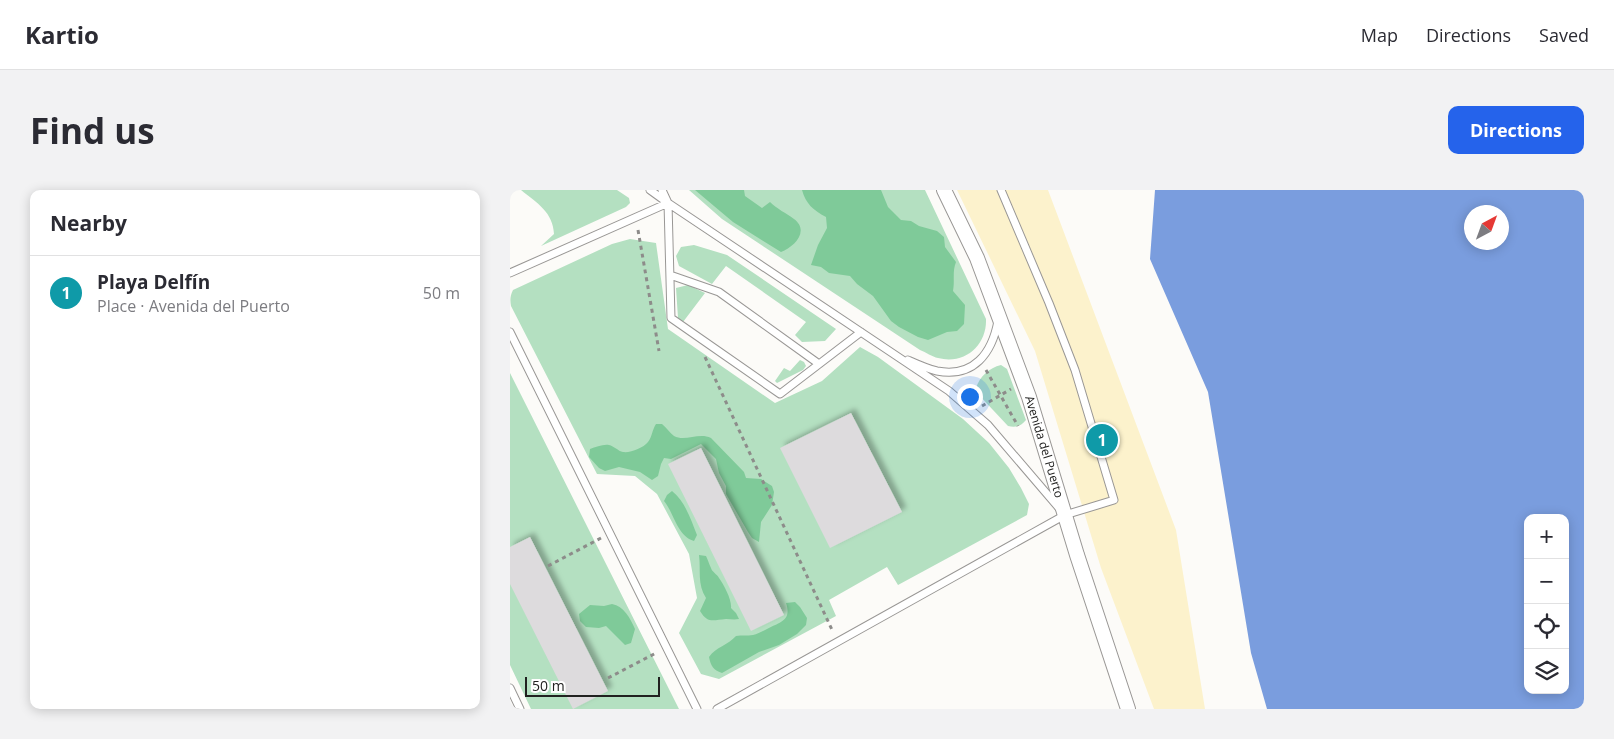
<!DOCTYPE html>
<html lang="en">
<head>
<meta charset="utf-8">
<style>
  :root { --surface:#fff; --page:#f2f2f3; --text:#2b2b33; --muted:#7c7c81; --line:#e1e1e2; --accent:#2563eb }
  body { margin:0; font-family:"Open Sans",sans-serif; background:var(--page); color:var(--text) }
  .controls { position:absolute; right:15px; bottom:15px; display:grid; overflow:hidden; border-radius:10px; box-shadow:0 2px 12px #0003 }
  .controls button { width:45px; height:45px; display:grid; place-items:center; padding:0; border:0; border-bottom:1px solid var(--line); background:var(--surface); color:var(--text); font:25px sans-serif }
  .compass { position:absolute; left:954px; top:15px; width:45px; height:45px; border-radius:50%; background:var(--surface); box-shadow:0 2px 12px #0003; rotate:41deg }
  .scale { position:absolute; left:15px; bottom:12px; width:135px; box-sizing:border-box; padding-left:5px; border:2px solid #212120; border-top:0; font-size:14px; line-height:18px; white-space:nowrap; color:#212120; -webkit-text-stroke:4px #fff; paint-order:stroke }
  .you { position:absolute; left:459px; top:206px; width:18px; height:18px; margin:-12px; border:4px solid #fff; border-radius:50%; background:#1a73e8; box-shadow:0 0 0 8px #1a73e833 }
  .badge { display:grid; place-items:center; width:32px; height:32px; border-radius:50%; background:var(--accent); color:#fff; font-size:16px; font-weight:700 }
  .pin { position:absolute; translate:-50% -50%; border:2px solid #fff; box-shadow:0 1px 5px #0006 }
  .list { margin:0; padding:0; list-style:none }
  h2 { display:flex; justify-content:space-between; align-items:center; height:65px; margin:0; padding:0 20px; font-size:21px }
  h2 small { font-size:16px; font-weight:400; color:var(--muted) }
  .list li { display:grid; grid-template-columns:32px 1fr auto; gap:15px; align-items:center; box-sizing:border-box; height:75px; padding:0 20px; border-top:1px solid var(--line) }
  .list b { display:block; font-size:19px; white-space:nowrap }
  .list p { margin:0; font-size:16px; white-space:nowrap; color:var(--muted) }
  .list em { font-size:16px; font-style:normal; color:var(--muted) }
  .icon { flex:none; width:28px; height:28px; fill:none; stroke:currentColor; stroke-width:2; stroke-linecap:round; stroke-linejoin:round }
  .map { position:relative; flex:none; width:1074px; height:519px; overflow:hidden; border-radius:10px }
  header { display:flex; align-items:center; gap:30px; box-sizing:border-box; height:70px; padding:0 25px; background:var(--surface); border-bottom:1px solid var(--line) }
  header strong { font-size:24px }
  nav { display:flex; gap:28px; margin-inline-start:auto; font-size:18px }
  .intro { display:flex; align-items:center; justify-content:space-between; box-sizing:border-box; height:120px; padding:0 30px }
  h1 { margin:0; font-size:35px }
  .button { padding:12px 22px; border-radius:10px; background:var(--accent); color:#fff; font-size:18px; font-weight:700 }
  main { display:flex; gap:30px; padding:0 30px }
  aside { flex:1; background:var(--surface); border-radius:10px; box-shadow:0 2px 12px #0003 }
  .map>svg:first-child { display:block }
  .green { fill:#b4e0c1 }
  .forest { fill:#7fca99 }
  .sand { fill:#fcf2cc }
  .water { fill:#7a9dde; fill-rule:evenodd }
  .building { fill:#dddbdd; filter:url(#shadow) }
  .lines { fill:none; stroke-linecap:round; stroke-linejoin:round }
  .lane-casing { stroke:#999795; stroke-width:9 }
  .street-casing { stroke:#999795; stroke-width:16 }
  .path { stroke:#8d8c8a; stroke-width:3; stroke-dasharray:4 4; stroke-linecap:butt }
  .lane { stroke:#fff; stroke-width:7 }
  .street { stroke:#fff; stroke-width:14 }
  .labels { text-anchor:middle; stroke-width:5; stroke-linejoin:round; paint-order:stroke }
  .street-label { font-size:12px; fill:#212120; stroke:#fff }
</style>
</head>
<body>
<header>
<strong>Kartio</strong>
<nav><a>Map</a><a>Directions</a><a>Saved</a></nav>
</header>
<div class="intro"><h1>Find us</h1><a class="button">Directions</a></div>
<main>
<aside>
<h2>Nearby<small></small></h2>
<ul class="list">
<li><span class="badge" style="background:#0f9aa8">1</span><div><b>Playa Delfín</b><p>Place · Avenida del Puerto</p></div><em>50 m</em></li>
</ul>
</aside>
<div class="map">
<svg width="1074" height="519" viewBox="0 0 1074 519">
  <defs>
    <filter id="shadow"><feDropShadow dx="4.5" dy="-4.5" stdDeviation="2.5" flood-color="#0004"/></filter>
  </defs>
  <rect width="100%" height="100%" fill="#fcfbf8"/>
  <path class="green" d="M11,0H107L119,8L120,13L116,17L31,56L44,44C43,22 27,13 11,0Z
    M179,0H415L476,129C477,155 455,175 428,168C422,167 416,162 410,160L212,29Z
    M120,49L146,53L158,139L265,213L312,191L350,157L368,167L453,229L479,253L499,278L511,298L519,314L517,325L388,395L377,377L319,410L326,426L209,489L191,484L169,443L187,408L179,364L147,304L125,286L87,284L1,116C0,110 0,106 3,100L102,54Z
    M184,55L217,65L326,139L315,151L292,152L285,145L296,132L216,76L202,94L169,76L166,66L171,57Z
    M178,95L195,103L173,132L168,128L166,98Z
    M290,170L294,172L296,176L293,180L267,193L265,191L274,178L280,181Z
    M491,175L497,179L516,230C511,236 506,238 498,236L468,204L466,198C470,186 479,178 491,175Z
    M0,183L169,519H21L0,475Z"/>
  <path class="forest" d="M185,0H234L235,6L252,18L260,12C267,19 276,23 284,29C300,41 284,57 271,62L223,32Z
    M292,0H371L378,17L391,30L401,31L409,36L427,41L434,47L435,57L446,72C442,82 445,90 443,101L455,115L454,134L447,141L437,142L418,150L408,147L389,137L381,131L363,106L347,94L340,86L319,83L311,77L301,75L308,55L317,38L316,27C303,20 296,14 292,0Z
    M146,234H152C157,238 160,243 164,246C175,252 189,242 201,248L234,282L236,288L251,289L262,296L264,302L262,315L251,332L249,352L242,348L238,342L216,304V296L209,283L206,269L191,254L161,269L154,268L151,274L148,286L142,290L130,282L109,277L95,281L89,278L79,267L80,259C86,257 93,254 99,255C104,256 108,261 113,262C121,263 133,258 138,252C142,247 142,240 146,234Z
    M162,301C175,311 181,330 187,345L184,351C167,346 164,323 154,311L157,305Z
    M189,365L196,366C198,370 199,374 201,378C202,382 207,384 209,388C214,395 222,410 221,418L226,423L229,429C224,430 220,429 216,429C203,430 198,434 190,421L196,408C187,394 191,380 189,365Z
    M285,412L290,417L297,428L296,435L287,444L269,455L249,462L212,483C203,480 201,476 199,467C206,457 218,455 226,446C232,445 237,446 243,445C248,444 253,441 257,439C270,432 282,431 276,413Z
    M102,414C114,416 120,428 125,439L121,453L115,455L96,436L89,438L76,437L70,431L69,424L80,415L94,416Z"/>
  <path class="sand" d="M447,0H538L666,340L695,519H644L591,378L525,161Z"/>
  <path class="water" d="M645,0H1074V519H757L741,463L698,202L640,69ZM962,22H992V52H962ZM1018,328H1055V500H1018Z"/>
  <path class="building" d="M341,223L392,322L320,358L270,258Z
    M191,258L274,425L241,441L158,274Z
    M20,347L98,501L63,519L0,394V357Z"/>
  <g class="lines">
    <g class="lane-casing">
      <path id="lane" d="M140,0L158,13L152,0
        M158,13L161,128L270,204L351,142
        M0,83L158,13L439,201L478,235L549,318
        M160,85L209,102L309,174
        M0,142L187,519
        M398,170C407,174 418,179 427,181C464,188 482,163 488,131
        M0,498L10,519
        M207,519L555,325L604,310L565,180L539,113L491,0"/>
    </g>
    <g class="street-casing">
      <g id="street">
        <path id="s1" d="M434,0L467,68L519,207L567,365L618,519"/>
      </g>
    </g>
    <path class="path" d="M128,40L149,161
      M195,167L323,442
      M476,180L508,236
      M472,216L501,199
      M38,376L91,348
      M98,488L146,463"/>
    <use href="#lane" class="lane"/>
    <use href="#street" class="street"/>
  </g>
  <g class="labels">
    <g class="street-label">
      <text dy="4" stroke="none"><textPath href="#s1" startOffset="276">Avenida del Puerto</textPath></text>
    </g>
  </g>
</svg>
<div class="controls">
<button>+</button>
<button>−</button>
<button><svg class="icon" aria-label="locate" viewBox="0 0 24 24"><circle cx="12" cy="12" r="6"/><path d="M12 2v4M12 18v4M2 12h4M18 12h4"/></svg></button>
<button><svg class="icon" aria-label="layers" viewBox="0 0 24 24"><path d="M12 4l9 5-9 5-9-5zM3 14l9 5 9-5"/></svg></button>
</div>
<svg class="compass" viewBox="-18 -18 36 36"><path d="M0-13l5 13h-10z" fill="#e53935"/><path d="M0 13l5-13h-10z" fill="#7c7c81"/></svg>
<div class="scale">50 m</div>
<div class="you"></div>
<div class="pin badge" style="left:592px;top:250px;background:#0f9aa8">1</div>
</div>
</main>
</body>
</html>
